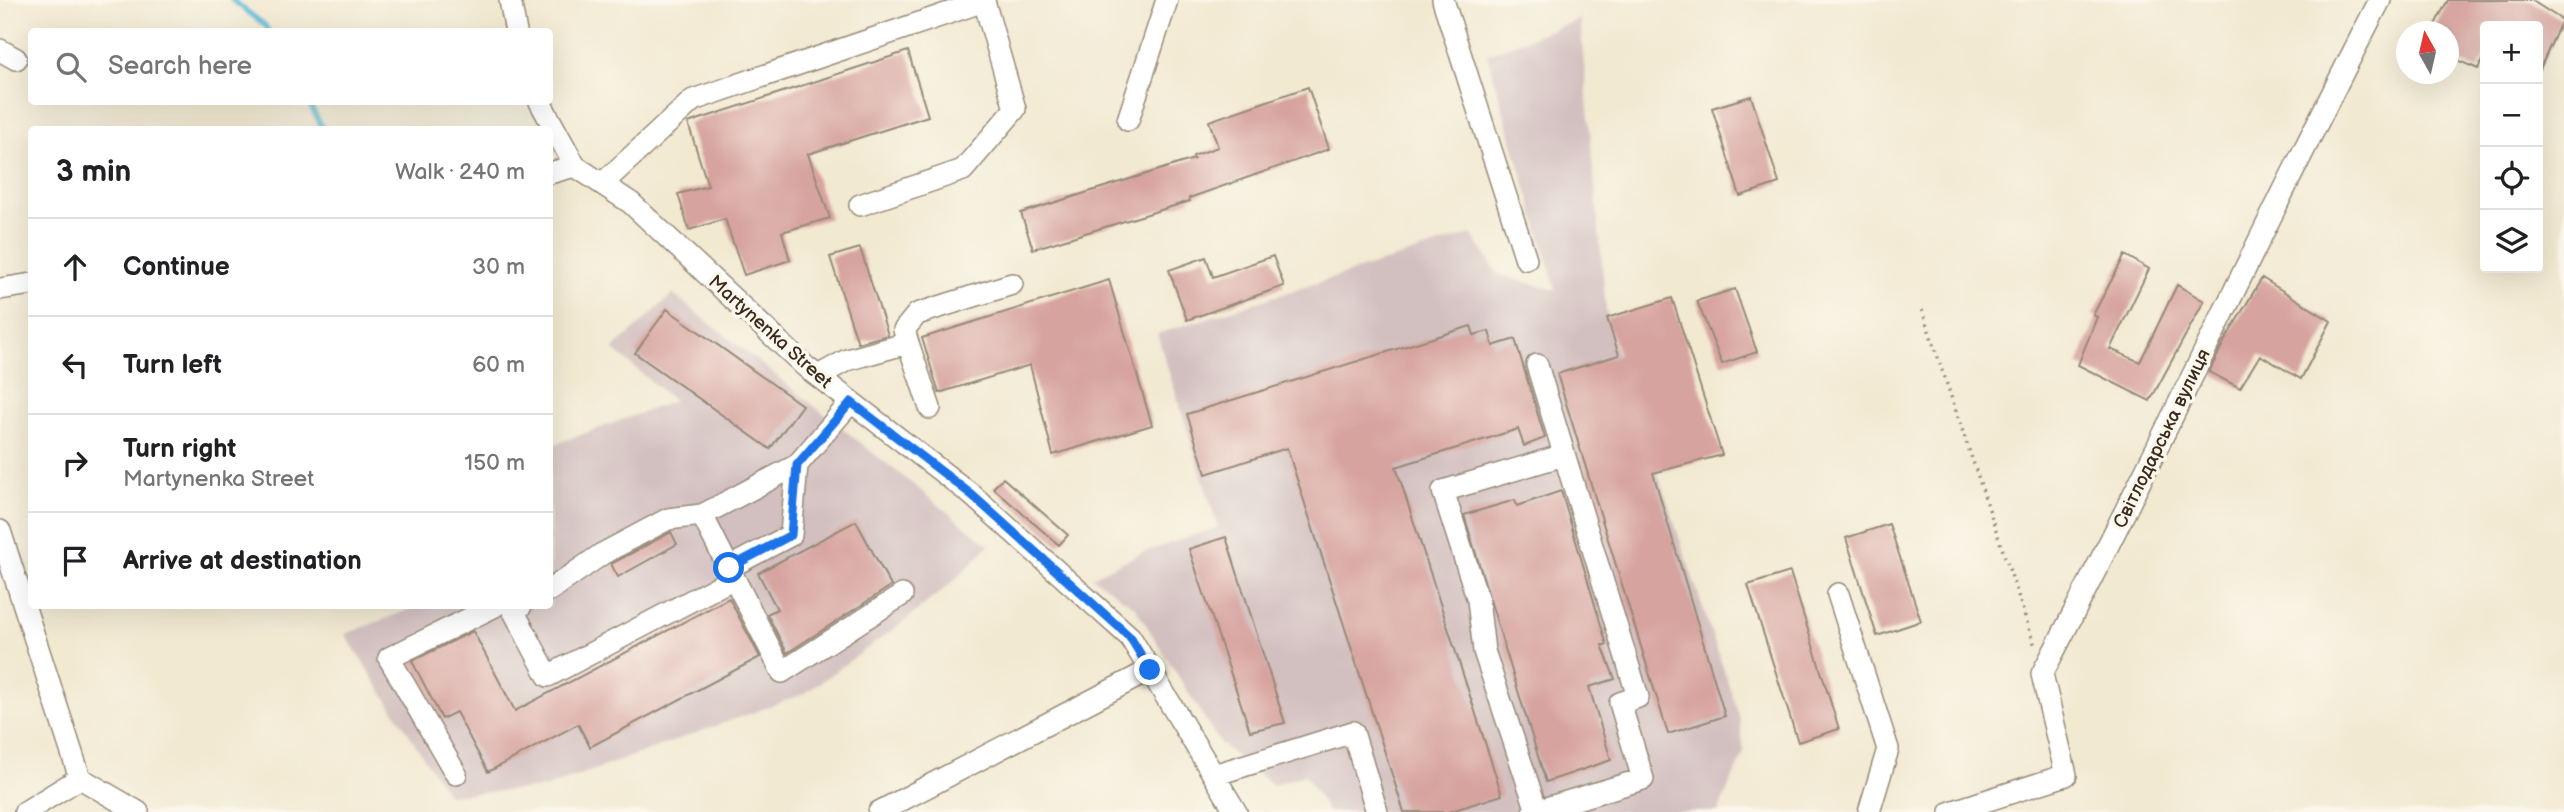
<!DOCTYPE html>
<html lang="en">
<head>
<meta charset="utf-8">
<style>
  :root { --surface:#fff; --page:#f2f2f2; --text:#202124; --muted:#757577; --line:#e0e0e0 }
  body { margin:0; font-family:"Balsamiq Sans",sans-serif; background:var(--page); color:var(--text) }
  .controls { position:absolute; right:21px; top:21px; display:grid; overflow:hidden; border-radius:7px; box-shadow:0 7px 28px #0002 }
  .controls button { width:63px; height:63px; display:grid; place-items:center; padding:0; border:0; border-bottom:2px solid var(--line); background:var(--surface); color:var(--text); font:35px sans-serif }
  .compass { position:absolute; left:2396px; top:21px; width:63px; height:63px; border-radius:50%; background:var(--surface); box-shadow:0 7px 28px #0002; rotate:352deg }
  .stop { position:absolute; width:21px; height:21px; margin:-16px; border:5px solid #1a73e8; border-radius:50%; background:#fff }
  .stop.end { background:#1a73e8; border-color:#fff; box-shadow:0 2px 7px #0008 }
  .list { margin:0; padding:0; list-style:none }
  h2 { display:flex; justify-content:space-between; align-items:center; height:91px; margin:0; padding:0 28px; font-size:30px }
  h2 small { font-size:23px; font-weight:400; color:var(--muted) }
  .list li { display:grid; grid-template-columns:46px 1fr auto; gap:21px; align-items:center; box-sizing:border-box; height:98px; padding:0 28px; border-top:2px solid var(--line) }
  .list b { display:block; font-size:26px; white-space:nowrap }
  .list p { margin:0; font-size:23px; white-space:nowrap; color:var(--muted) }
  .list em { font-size:23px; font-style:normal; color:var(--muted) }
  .icon { flex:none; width:38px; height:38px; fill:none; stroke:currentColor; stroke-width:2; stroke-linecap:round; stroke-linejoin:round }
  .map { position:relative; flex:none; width:2564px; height:812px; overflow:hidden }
  .search { position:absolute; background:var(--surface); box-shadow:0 7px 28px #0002; left:28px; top:28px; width:525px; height:77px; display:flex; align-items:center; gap:18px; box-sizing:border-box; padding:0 24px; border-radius:7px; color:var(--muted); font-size:26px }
  .panel { position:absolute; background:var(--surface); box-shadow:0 7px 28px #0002; left:28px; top:126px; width:525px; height:483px; border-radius:7px }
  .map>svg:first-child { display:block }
  .industrial { fill:#d2bfbf }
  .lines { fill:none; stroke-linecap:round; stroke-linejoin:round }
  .stream { stroke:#58b9d6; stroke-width:5 }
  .building { fill:#d7a39f }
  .minor-casing { stroke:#968a78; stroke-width:24 }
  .path { stroke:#968a78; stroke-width:3.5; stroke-dasharray:2 5; stroke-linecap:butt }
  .minor { stroke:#fff; stroke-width:21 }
  .route { stroke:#1a73e8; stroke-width:9 }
  .labels { text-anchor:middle; stroke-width:7; stroke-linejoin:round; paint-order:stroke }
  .street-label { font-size:19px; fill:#3b2a1e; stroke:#fbf7ec }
</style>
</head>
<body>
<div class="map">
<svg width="2564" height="812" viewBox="0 0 2564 812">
  <rect width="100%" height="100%" fill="#fbf7ec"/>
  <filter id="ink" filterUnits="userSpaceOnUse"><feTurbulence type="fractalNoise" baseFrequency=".0143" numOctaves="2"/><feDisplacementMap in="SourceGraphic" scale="14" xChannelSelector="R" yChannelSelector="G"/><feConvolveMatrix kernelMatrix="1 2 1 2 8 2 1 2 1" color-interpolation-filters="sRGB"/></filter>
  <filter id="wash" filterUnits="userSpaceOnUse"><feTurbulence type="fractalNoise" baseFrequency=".00686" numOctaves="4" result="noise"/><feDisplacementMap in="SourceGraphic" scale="28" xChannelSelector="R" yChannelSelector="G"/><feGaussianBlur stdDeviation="1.57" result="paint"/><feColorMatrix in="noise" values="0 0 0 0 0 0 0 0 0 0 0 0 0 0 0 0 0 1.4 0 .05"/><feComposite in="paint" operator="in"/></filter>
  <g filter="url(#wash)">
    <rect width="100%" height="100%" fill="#f2e9d1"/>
    <path class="industrial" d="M1580,19L1606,310L1614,344L1739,715L1744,752L1718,812H1328L1305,775L1272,785L1220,743L1135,607L1092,577L1139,554L1218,527L1157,334L1471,234L1499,275L1556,290L1487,54Z
      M673,294L989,545L955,580L902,623L804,694L544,788L448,795L345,634L419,606H550V446L674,401L613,349Z"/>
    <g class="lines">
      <path class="stream" d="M232,0L265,25L269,32
        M308,102L324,130"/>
    </g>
    <g id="blocks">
      <path class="building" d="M2448,0H2531L2562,20L2538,73V26H2485V54L2478,69L2448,56V32H2431Z
        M908,51L928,116L808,154L830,218L782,232L790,260L744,275L725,219L689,230L678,194L708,186L688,123Z
        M1308,87L1329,149L1189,198L1190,201L1033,249L1021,213L1194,159L1193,156L1218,147L1209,121Z
        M1751,96L1779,183L1740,196L1712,108Z
        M860,248L888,335L858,343L830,257Z
        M2125,255L2149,269L2110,349L2140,362L2177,285L2204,301L2150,401L2078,365L2097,317L2093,315Z
        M1273,256L1284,286L1187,320L1169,270L1206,257L1213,277Z
        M2262,278L2331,321L2301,379L2260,355L2240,388L2209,372L2225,340Z
        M1109,280L1152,425L1053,455L1030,365L939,393L922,338Z
        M1735,289L1757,352L1722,364L1697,301Z
        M1672,298L1722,455L1653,473L1725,716L1668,734L1557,374L1619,355L1607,318Z
        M667,309L802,405L770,449L635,353Z
        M1471,326L1474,335L1489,331L1493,346L1515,339L1545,438L1524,446L1518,429L1396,467L1502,795L1448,812H1404L1287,448L1206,474L1187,414Z
        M1003,478L1068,535L1059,545L993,488Z
        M1561,491L1607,645H1602L1615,679L1589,687L1611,760L1546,782L1464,515L1515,500L1517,506Z
        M856,521L891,586L787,653L767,614L777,609L758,573Z
        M1889,524L1921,621L1877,636L1846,538Z
        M671,532L677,544L618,577L611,564Z
        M1226,537L1285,723L1250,731L1189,549Z
        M1790,572L1839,729L1798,742L1748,585Z
        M729,598L760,657L590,747L578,724L488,772L456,712L442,719L412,661L473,631L515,711Z"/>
    </g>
  </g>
  <g filter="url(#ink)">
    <use href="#blocks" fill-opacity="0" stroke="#968a78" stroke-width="2"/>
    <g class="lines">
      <g class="minor-casing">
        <path id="minor" d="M510,0L516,32
          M1443,0L1526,259
          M0,50L16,59
          M540,102L575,166L631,203L806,367L972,495L1130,637L1236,812
          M1128,120L1167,0
          M550,173L575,166
          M602,184L693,100L984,1L1015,109L963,170L860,205
          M0,289L32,284
          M908,343L930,408
          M818,376L847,360L908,343L904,330L917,314L1012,284
          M0,531L80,778
          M728,568L791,535L797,465
          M734,578L782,672L902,595
          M550,590L602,554L668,519L702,515L797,465L851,402
          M1838,594L1888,749L1869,812
          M521,606L513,610L548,676L734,578L702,515
          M456,774L389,658L495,606
          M1214,775L1353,732L1377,812
          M1537,811L1484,651L1478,600L1443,491L1564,455
          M25,812L80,778L138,812
          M879,812L1150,670
          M1533,812L1643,779L1620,703L1638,697L1537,365
          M1951,812L2066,775L2042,674C2159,452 2264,223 2380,0"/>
      </g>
      <path class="path" d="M1922,310L2035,646"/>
      <use href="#minor" class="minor"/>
    </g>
  </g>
  <g class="lines" filter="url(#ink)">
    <path class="route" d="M729,568L791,535L797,465L851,402L972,495L1130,637L1150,670"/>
  </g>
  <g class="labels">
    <g class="street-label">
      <text transform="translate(771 331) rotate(42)" y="7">Martynenka Street</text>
      <text transform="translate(2161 438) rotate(-64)" y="7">Світлодарська вулиця</text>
    </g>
  </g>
</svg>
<div class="controls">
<button>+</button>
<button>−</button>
<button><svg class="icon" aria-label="locate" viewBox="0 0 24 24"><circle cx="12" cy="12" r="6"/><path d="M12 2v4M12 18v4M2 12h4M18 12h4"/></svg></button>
<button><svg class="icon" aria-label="layers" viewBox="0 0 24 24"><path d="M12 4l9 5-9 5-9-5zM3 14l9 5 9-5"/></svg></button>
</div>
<svg class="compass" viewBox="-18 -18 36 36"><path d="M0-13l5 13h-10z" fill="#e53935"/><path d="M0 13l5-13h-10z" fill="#757577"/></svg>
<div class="stop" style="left:729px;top:568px"></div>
<div class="stop end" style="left:1150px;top:670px"></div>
<div class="search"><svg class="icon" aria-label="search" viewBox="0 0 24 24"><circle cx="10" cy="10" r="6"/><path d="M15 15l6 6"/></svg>Search here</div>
<section class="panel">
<h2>3 min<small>Walk · 240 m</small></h2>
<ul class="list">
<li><svg class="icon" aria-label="ahead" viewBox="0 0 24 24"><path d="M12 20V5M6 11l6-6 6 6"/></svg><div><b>Continue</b></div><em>30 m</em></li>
<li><svg class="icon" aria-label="left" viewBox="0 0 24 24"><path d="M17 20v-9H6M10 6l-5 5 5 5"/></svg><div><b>Turn left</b></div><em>60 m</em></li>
<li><svg class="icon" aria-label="right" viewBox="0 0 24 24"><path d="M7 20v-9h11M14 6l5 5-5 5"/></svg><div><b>Turn right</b><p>Martynenka Street</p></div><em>150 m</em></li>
<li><svg class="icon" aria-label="arrive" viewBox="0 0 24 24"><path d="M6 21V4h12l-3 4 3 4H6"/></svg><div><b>Arrive at destination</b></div></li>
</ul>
</section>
</div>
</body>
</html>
